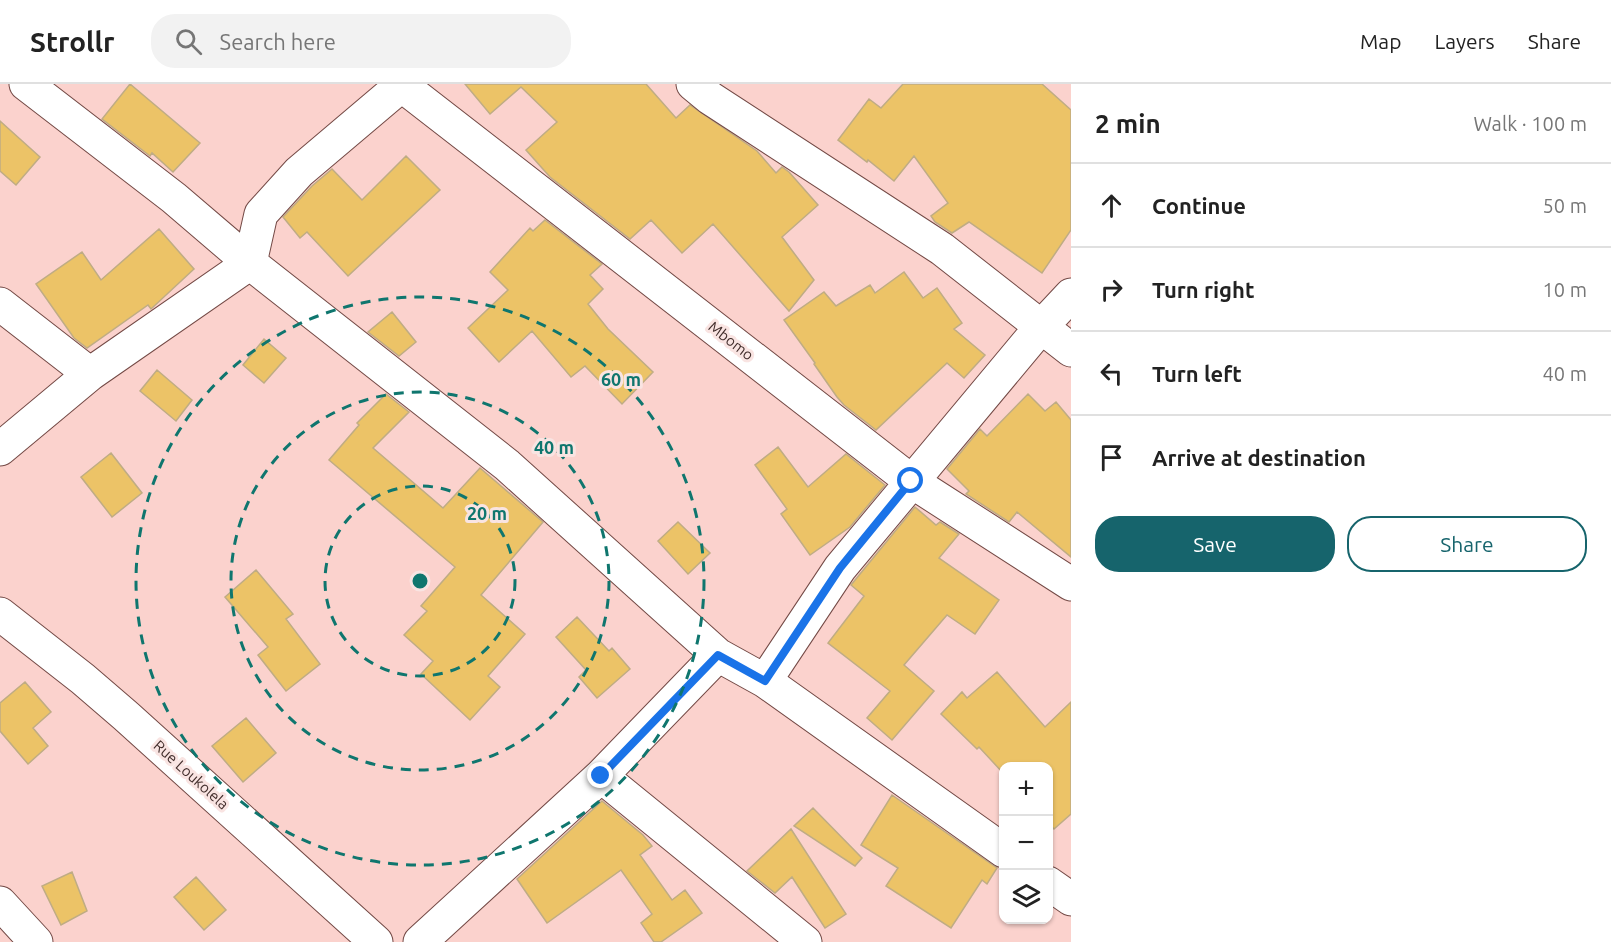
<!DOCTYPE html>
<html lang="en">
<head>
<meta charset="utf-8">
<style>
  :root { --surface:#fff; --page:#f2f2f2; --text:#222; --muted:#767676; --line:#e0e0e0; --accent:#16646c }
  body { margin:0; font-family:Ubuntu,sans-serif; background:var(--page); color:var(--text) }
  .controls { position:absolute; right:18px; bottom:18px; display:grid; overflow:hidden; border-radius:12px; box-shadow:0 2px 4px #0004 }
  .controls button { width:54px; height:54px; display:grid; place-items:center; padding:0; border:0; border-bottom:2px solid var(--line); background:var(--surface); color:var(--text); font:30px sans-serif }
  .stop { position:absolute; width:18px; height:18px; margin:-14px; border:4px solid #1a73e8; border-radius:50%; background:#fff }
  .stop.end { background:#1a73e8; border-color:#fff; box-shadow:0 2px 6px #0008 }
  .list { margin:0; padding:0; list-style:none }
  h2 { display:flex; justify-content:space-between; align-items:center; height:78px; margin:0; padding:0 24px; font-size:26px }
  h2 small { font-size:20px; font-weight:400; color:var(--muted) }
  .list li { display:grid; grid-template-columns:39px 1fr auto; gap:18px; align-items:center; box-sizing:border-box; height:84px; padding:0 24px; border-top:2px solid var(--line) }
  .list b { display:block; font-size:22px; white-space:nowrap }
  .list em { font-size:20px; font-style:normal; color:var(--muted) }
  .actions { display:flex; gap:12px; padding:18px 24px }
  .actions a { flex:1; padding:14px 0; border:2px solid var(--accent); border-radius:24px; text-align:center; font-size:21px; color:var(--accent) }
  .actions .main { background:var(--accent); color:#fff }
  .icon { flex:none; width:33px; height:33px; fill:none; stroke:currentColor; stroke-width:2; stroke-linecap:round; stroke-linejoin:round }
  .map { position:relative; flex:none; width:1071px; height:858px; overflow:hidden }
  header { display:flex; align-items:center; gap:36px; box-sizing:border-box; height:84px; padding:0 30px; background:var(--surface); border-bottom:2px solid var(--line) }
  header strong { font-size:28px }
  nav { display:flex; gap:33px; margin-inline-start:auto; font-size:21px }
  .search { width:420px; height:54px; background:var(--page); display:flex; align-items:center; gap:15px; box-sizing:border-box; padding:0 21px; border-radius:24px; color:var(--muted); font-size:22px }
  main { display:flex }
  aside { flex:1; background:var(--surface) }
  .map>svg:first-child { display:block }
  .building { fill:#ecc367; stroke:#bfac84; stroke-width:1.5 }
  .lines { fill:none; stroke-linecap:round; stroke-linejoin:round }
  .minor-casing { stroke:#734945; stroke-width:35 }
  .minor { stroke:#fff; stroke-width:33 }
  .route { stroke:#1a73e8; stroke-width:8 }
  .ring { fill:none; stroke:#0f766e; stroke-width:3; stroke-dasharray:10 8 }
  .labels { text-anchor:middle; stroke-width:6; stroke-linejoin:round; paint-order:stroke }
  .street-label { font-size:15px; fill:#412d2b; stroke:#f9e4e2 }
  .centre { fill:#0f766e; stroke:#f9e4e2; stroke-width:3 }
  .ring-label { font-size:18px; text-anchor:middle; font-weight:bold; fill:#0f766e; stroke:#f9e4e2; stroke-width:6; stroke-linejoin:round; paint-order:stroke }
</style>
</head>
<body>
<header>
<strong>Strollr</strong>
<div class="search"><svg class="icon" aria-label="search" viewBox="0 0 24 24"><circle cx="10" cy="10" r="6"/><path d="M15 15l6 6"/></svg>Search here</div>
<nav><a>Map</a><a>Layers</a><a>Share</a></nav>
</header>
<main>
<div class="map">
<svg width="1071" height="858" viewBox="0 0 1071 858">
  <rect width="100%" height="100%" fill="#fbd2cd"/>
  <path class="building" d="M130,0L200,59L173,88L152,69L150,72L102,35Z
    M465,0H646L676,34L690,21L757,67L776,89L782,83L789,88L818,121L782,153L814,196L789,227L713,140L682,169L651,136L630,155L550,93L526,66L557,38L521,3L490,30Z
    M903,0H1042L1071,26V146L1042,189L969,138L952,149L935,138L931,132L948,119L914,72L894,97L868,76L867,78L838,56L869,15L881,24Z
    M0,37L40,73L16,101L0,87Z
    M406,72L440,106L348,192L307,148L300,154L283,133L312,102L332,85L362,116Z
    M545,136L602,180L590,191L603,205L588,220L608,245L653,288L622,320L585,282L571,293L532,247L499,278L468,244L508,206L490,188L530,144L533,147Z
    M159,145L194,185L151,225L148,221L87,264L74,254L36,200L82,168L101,196Z
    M904,188L923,214L937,204L962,239L954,245L985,271L964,294L947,279L876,346L844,321L837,313L814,280L815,279L784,236L824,208L836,222L870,201L875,209Z
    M392,228L416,258L399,272L368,248Z
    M264,255L286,274L264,299L243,281Z
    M157,286L192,316L176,337L140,307Z
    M386,310L409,328L373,364L443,424L480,384L543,438L481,511L525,550L488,592L500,603L470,636L421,590L433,577L404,551L427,527L421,522L455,483L329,376L359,341L357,339Z
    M1028,310L1045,327L1056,318L1071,336V473L1017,428L1009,438L966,410L969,407L947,385L980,345L987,352Z
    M778,363L808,403L846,370L885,401L850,443L810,471L781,430L787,425L755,381Z
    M111,369L142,409L112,433L81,393Z
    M915,423L936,441L940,438L959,450L939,474L999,516L975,550L947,531L904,581L934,607L892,656L867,634L890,607L828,559L864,512L851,501Z
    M678,438L710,469L688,490L658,457Z
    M256,486L293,530L286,535L320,580L286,607L258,571L268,563L225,513Z
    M577,533L609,567L612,564L630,585L597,614L579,593L586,586L556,553Z
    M997,588L1045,643L1071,618V730L1054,745L1048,739V682H1004V690L979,663L977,665L941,630L962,608L967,614Z
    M25,598L51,628L33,644L48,662L28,680L0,647V619Z
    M246,634L276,669L243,698L212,662Z
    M892,711L997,784L987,800L982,796L951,844L886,802L898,784L861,761Z
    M602,717L643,751L652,762L640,771L672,816L685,806L702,829L661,858H654L641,839L652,830L621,786L547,839L517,795Z
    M813,724L862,774L855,782L794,742Z
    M791,745L846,830L825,844L792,793L775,809L747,787Z
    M72,788L87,827L61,841L42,802Z
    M196,793L226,826L204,846L174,813Z"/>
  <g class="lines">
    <g class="minor-casing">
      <path id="minor" d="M26,0L174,114L250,179L507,381L718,571L765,597L1004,767
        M400,0L911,397L1071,500
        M693,0L710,14L942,165L1071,266
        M0,220L90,290
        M0,365L90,290L250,179L261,130L299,88L403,0
        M0,530L83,595L126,632L376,858
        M765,597L840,484L1041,243L1071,211
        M601,692L805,858
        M1048,799L1071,815
        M0,819L36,858
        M420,858L601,692L718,571"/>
    </g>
    <use href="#minor" class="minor"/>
  </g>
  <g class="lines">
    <path class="route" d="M601,692L718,571L765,597L840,484L911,397"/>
  </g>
  <g class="ring">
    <circle cx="420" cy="497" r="95"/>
    <circle cx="420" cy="497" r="189"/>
    <circle cx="420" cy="497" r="284"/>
  </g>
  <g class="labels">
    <g class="street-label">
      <text transform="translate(731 257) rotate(38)" y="5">Mbomo</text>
      <text transform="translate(191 691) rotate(42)" y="5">Rue Loukolela</text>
    </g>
  </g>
  <circle cx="420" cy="497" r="9" class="centre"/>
  <g class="ring-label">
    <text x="621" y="302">60 m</text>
    <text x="554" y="370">40 m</text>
    <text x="487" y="436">20 m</text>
  </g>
</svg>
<div class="controls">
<button>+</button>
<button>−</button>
<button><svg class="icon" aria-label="layers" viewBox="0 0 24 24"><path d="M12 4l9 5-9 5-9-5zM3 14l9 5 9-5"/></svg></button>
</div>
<div class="stop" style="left:911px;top:397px"></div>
<div class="stop end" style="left:601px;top:692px"></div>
</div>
<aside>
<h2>2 min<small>Walk · 100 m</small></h2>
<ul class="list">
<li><svg class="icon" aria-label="ahead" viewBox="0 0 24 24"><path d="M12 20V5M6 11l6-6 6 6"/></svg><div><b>Continue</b></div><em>50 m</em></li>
<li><svg class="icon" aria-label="right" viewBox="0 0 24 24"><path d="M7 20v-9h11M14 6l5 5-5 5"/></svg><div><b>Turn right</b></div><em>10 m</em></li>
<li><svg class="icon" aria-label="left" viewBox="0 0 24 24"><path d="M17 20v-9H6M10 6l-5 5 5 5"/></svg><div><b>Turn left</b></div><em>40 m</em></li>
<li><svg class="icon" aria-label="arrive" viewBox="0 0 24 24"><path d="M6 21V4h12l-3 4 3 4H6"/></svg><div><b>Arrive at destination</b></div></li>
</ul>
<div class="actions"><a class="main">Save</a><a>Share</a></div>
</aside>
</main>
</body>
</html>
